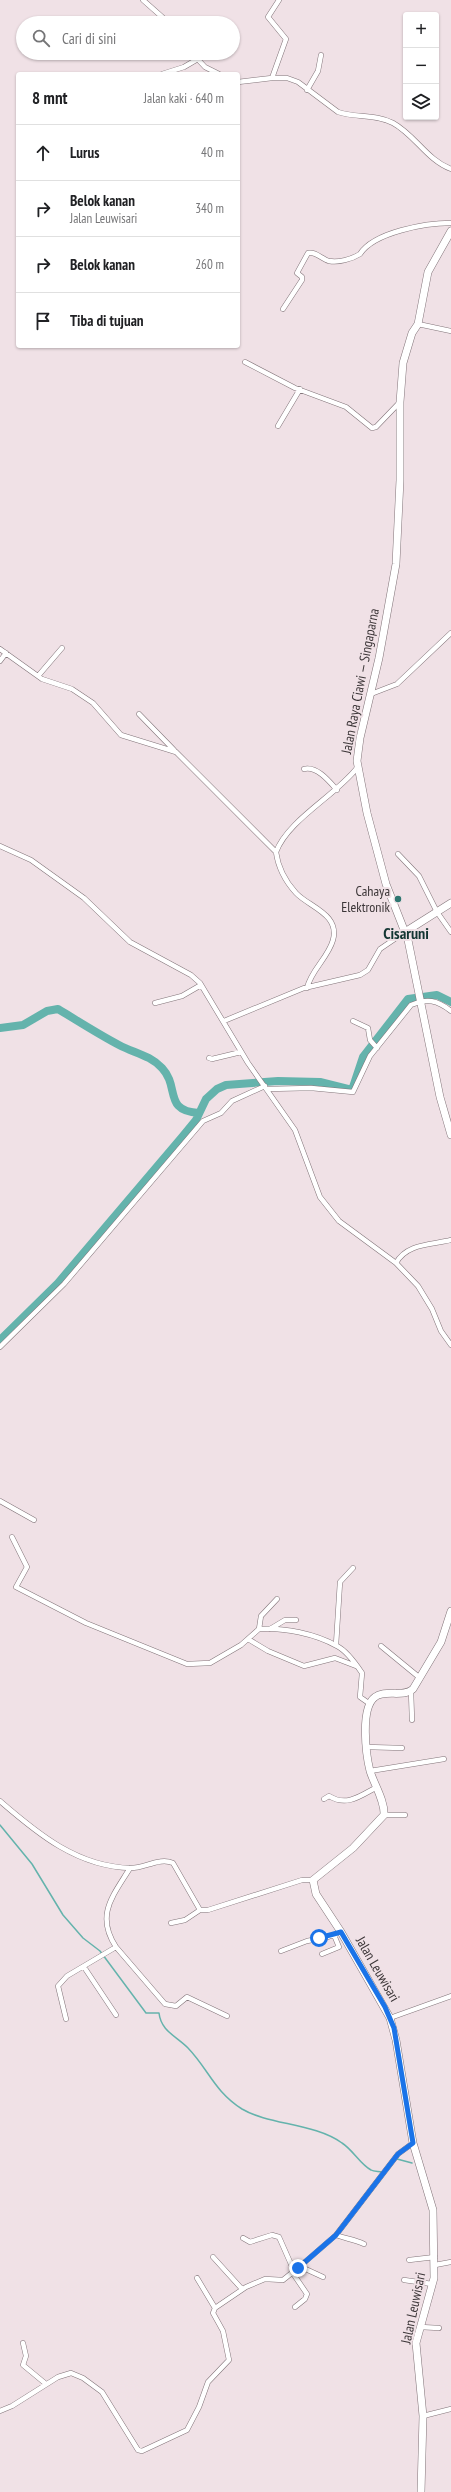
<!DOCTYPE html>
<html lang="id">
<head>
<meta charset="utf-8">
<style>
  :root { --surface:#fff; --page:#f2f2f2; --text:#202124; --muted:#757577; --line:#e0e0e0 }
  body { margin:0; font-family:"PT Sans Narrow",sans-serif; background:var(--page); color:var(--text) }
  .controls { position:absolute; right:12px; top:12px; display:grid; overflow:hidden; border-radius:4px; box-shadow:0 1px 3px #0004 }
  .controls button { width:36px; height:36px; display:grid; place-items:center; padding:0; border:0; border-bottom:1px solid var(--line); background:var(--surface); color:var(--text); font:20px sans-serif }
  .stop { position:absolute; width:12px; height:12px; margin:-9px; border:3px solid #1a73e8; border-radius:50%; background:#fff }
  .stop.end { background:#1a73e8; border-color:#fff; box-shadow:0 1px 4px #0008 }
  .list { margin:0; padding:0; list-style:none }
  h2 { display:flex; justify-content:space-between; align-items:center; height:52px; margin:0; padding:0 16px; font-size:17px }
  h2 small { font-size:13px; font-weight:400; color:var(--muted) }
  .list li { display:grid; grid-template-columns:26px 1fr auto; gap:12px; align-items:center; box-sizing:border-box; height:56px; padding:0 16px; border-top:1px solid var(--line) }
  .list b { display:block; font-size:15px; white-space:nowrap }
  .list p { margin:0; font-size:13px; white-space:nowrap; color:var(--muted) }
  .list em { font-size:13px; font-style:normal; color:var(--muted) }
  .icon { flex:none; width:22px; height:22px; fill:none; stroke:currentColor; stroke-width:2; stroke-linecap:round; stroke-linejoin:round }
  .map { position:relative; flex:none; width:451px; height:2492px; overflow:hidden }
  .search { position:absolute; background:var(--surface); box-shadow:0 1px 3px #0004; left:16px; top:16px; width:224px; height:44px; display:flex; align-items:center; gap:10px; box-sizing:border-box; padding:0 14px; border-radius:22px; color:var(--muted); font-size:15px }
  .panel { position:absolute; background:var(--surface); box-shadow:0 1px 3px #0004; left:16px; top:72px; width:224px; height:276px; border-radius:4px }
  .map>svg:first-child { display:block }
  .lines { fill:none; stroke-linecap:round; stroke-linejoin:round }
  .stream { stroke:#64b3ac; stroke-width:1.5 }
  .river { stroke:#64b3ac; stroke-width:8 }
  .street-casing { stroke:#827479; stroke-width:5.5 }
  .secondary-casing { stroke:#827479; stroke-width:8 }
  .street { stroke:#fff; stroke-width:4.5 }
  .secondary { stroke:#fff; stroke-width:7 }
  .route { stroke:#1a73e8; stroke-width:5 }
  .poi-dot { fill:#2e7670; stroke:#f0e1e6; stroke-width:1.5 }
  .labels { text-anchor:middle; stroke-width:4; stroke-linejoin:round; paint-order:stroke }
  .street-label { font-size:14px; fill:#3c3638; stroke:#f0e1e6 }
  .poi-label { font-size:14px; fill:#3c3638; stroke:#f0e1e6; text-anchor:end }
  .quarter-label { font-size:16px; font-weight:bold; fill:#133532; stroke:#f0e1e6 }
</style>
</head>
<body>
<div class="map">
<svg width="451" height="2492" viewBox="0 0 451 2492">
  <rect width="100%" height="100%" fill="#f0e1e6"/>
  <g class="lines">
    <path class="stream" d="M0,1825L32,1864L63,1915L83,1938L100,1951L146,2013H159C161,2031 176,2036 188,2048C209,2070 214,2091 242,2109C269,2125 314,2123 342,2143C353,2150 360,2164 371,2170C374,2172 379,2171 382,2172
      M397,2159L412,2163"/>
    <path class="river" d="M0,1028L23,1025L47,1011L58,1009C78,1021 98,1034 119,1045C134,1053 150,1055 162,1068C180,1087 163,1111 199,1113
      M0,1340L58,1283L182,1137L196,1120L206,1099L217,1089L226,1085L278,1081L320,1082L352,1090L363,1057L408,999L437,995L451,1002"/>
    <g class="street-casing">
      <path id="street" d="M143,0L169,23
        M192,53L205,67L219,74
        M162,74L184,67L196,60
        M272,78L286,39L268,17L279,0
        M238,82L272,78H287L298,82L338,112C356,118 376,114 393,123C415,135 427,160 451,169
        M307,90L318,71L321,55
        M283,309L302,280V277L297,273L308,253C315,251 322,259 329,261C338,263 352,259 360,254C374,232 426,223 451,223
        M418,324L451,331
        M245,362L295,388L346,407L372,428L376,427L400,402
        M278,426L300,389
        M0,649L42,679L72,689L93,703L121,735L176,752L276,852
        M0,661L6,653
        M38,676L62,648
        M371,694L397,684L451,633
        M139,714L174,750
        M304,769C317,766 329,781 337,790
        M0,846L31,860L84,898L130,942L191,975L200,983L248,1063L295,1130L320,1197L339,1221L396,1263L418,1286L432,1309L441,1331L451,1345
        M398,854L419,876L437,912
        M437,912L451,932
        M307,988C311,970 328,958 333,940C340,914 309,907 296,893C286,882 278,867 276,852C288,820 335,796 357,768
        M155,1003L182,996L201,985
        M224,1021L304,988L360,975L368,970L380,949L405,932
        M353,1021L368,1028L370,1040L377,1048
        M209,1058L212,1059L241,1052
        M268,1089L311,1088L353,1092L370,1056L411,1005C427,998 437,1000 451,1011
        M396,1263C407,1243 432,1245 451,1240
        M0,1347L64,1284L203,1121L221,1113L232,1101L265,1086
        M0,1501L34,1520
        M12,1537L27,1567L16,1587L86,1623L187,1664L210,1663L241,1645L259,1629C283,1627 316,1634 337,1646C347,1651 356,1664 362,1673L360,1697L370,1704
        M259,1629L261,1616L277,1599
        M270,1629L285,1620H296
        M248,1639L268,1651L304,1666L335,1658L356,1666
        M336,1645L340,1582L353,1568
        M381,1646L420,1678
        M411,1691L412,1720
        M366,1747L402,1748
        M370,1771L444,1759
        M324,1799L329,1796C347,1807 360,1796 377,1787
        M0,1801C38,1834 78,1867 131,1868C145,1868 160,1857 173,1863L200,1910H208L302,1880H313
        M384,1815H405
        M171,1923L185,1920L200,1910
        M116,1947L165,2004L176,2006L187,1997L227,2016
        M281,1951L307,1941L328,1937L341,1932
        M322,1954L339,1947L334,1935
        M84,1967L116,2015
        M390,2018L451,1996
        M66,2019L58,1986L67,1976L116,1947C95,1915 113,1896 130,1868
        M336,2235C346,2239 354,2239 364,2244
        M243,2238L250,2242L272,2235L279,2237L294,2271
        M213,2257L242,2289
        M409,2260L435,2257
        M435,2265L451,2262
        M299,2266L323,2277
        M292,2272L307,2294L305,2299L295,2307
        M197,2278L215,2308
        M404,2280L432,2284
        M420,2327L439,2328
        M23,2343L26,2356L23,2365L46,2384
        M0,2411L12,2406L58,2377L71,2373L83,2378L102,2392L138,2450L142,2451L187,2430L199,2407L208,2382L229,2360L223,2331L213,2313L215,2308L246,2287L265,2279L283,2280L298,2268L336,2235L398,2154L413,2143
        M423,2416L451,2409"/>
    </g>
    <g class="secondary-casing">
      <path id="secondary" d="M451,231L428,272L418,324L412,333L403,363L400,402V480L396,564L379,658L360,738L357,761L367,813L386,884L408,940L440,1097L451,1135
        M405,932L451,903
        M421,2492L423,2416L416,2343L434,2278L433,2210L413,2143L396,2040L390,2018L341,1932L316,1894L313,1880L353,1848L384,1815C385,1801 374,1784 370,1771C366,1755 360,1708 375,1697C385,1689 403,1698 413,1689L441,1642L451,1611"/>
    </g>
    <use href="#street" class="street"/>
    <use href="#secondary" class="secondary"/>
  </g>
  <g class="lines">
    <path class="route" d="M298,2268L336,2235L398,2154L413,2143L394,2028L385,2007L341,1932L319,1938"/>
  </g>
  <circle class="poi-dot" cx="398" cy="899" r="4"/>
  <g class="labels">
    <g class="street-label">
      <text transform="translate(360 681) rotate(-79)" y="5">Jalan Raya Ciawi — Singaparna</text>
      <text transform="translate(378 1969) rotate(60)" y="5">Jalan Leuwisari</text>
      <text transform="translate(413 2308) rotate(-78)" y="5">Jalan Leuwisari</text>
    </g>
    <g class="poi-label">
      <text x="390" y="896">Cahaya<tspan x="390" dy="16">Elektronik</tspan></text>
    </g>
    <g class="quarter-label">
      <text x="406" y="939">Cisaruni</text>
    </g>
  </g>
</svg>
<div class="controls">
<button>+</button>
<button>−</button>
<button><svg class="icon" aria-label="layers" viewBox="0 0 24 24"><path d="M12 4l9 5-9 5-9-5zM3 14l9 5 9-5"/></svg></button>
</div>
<div class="stop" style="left:319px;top:1938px"></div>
<div class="stop end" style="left:298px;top:2268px"></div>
<div class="search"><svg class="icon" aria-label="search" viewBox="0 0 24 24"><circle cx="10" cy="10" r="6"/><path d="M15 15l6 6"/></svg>Cari di sini</div>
<section class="panel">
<h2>8 mnt<small>Jalan kaki · 640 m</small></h2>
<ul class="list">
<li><svg class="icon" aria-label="ahead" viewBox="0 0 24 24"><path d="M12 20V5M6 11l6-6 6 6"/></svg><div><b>Lurus</b></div><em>40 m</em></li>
<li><svg class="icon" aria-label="right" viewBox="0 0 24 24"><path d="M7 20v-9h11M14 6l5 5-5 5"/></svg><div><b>Belok kanan</b><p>Jalan Leuwisari</p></div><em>340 m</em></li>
<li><svg class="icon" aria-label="right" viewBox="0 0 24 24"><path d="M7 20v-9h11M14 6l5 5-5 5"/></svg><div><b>Belok kanan</b></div><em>260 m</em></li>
<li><svg class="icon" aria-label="arrive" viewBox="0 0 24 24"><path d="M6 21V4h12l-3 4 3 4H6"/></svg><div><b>Tiba di tujuan</b></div></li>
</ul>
</section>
</div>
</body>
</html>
